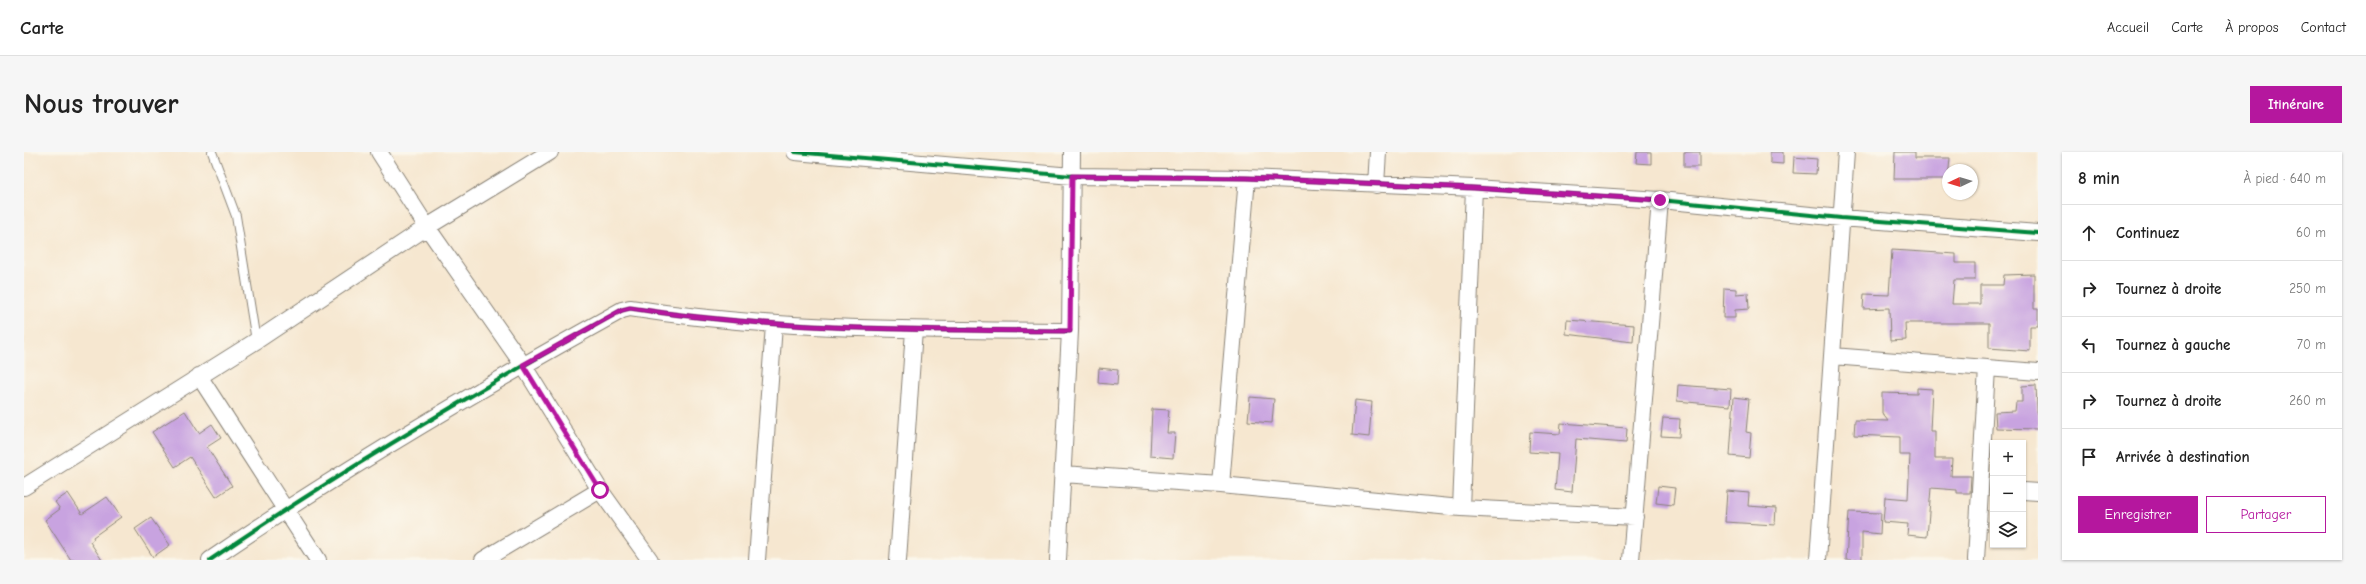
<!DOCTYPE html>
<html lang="fr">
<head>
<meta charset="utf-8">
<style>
  :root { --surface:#fff; --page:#f6f6f6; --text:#222; --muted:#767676; --line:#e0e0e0; --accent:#b5179e }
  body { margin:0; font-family:"Comic Neue",sans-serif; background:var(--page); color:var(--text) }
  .controls { position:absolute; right:12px; bottom:12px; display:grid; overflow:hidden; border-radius:0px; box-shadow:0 1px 3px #0004 }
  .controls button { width:36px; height:36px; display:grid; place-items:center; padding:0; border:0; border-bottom:1px solid var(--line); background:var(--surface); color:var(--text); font:20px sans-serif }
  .compass { position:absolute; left:1918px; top:12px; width:36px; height:36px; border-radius:50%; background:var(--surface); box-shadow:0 1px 3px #0004; rotate:266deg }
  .stop { position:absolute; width:12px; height:12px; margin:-9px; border:3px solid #b5179e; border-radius:50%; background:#fff }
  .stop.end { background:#b5179e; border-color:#fff; box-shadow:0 1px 4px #0008 }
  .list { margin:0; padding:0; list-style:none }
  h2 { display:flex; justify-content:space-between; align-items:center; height:52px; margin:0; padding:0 16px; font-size:17px }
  h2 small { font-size:13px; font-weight:400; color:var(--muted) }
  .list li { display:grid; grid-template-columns:26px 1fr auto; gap:12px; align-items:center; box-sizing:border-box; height:56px; padding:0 16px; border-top:1px solid var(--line) }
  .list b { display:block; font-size:15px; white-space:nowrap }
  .list em { font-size:13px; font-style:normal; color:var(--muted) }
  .actions { display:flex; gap:8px; padding:12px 16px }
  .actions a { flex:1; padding:9px 0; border:1px solid var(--accent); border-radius:0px; text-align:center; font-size:14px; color:var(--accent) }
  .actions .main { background:var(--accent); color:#fff }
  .icon { flex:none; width:22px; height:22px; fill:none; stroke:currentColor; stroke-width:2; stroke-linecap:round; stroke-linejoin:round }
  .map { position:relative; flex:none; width:2014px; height:408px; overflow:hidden; border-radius:0px }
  header { display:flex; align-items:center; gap:24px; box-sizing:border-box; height:56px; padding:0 20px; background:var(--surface); border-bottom:1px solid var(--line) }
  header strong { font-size:19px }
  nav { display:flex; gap:22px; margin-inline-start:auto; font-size:14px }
  .intro { display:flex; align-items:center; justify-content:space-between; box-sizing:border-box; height:96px; padding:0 24px }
  h1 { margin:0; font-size:28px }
  .button { padding:10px 18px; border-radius:0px; background:var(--accent); color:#fff; font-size:14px; font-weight:700 }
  main { display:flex; gap:24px; padding:0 24px }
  aside { flex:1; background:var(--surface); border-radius:0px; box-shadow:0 1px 3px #0004 }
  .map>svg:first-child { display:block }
  .building { fill:#c8a3e0 }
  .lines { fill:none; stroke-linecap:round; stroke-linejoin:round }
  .service-casing { stroke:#898276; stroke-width:10 }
  .minor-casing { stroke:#898276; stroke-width:18 }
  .service { stroke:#fff; stroke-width:8 }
  .minor { stroke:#fff; stroke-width:16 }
  .cycleway-casing { stroke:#fbf7ec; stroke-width:6 }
  .cycleway { stroke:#00873e; stroke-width:4 }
  .route { stroke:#b5179e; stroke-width:5 }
</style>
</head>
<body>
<header>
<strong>Carte</strong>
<nav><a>Accueil</a><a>Carte</a><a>À propos</a><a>Contact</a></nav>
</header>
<div class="intro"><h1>Nous trouver</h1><a class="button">Itinéraire</a></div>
<main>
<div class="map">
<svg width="2014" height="408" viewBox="0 0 2014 408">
  <rect width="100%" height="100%" fill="#fbf7ec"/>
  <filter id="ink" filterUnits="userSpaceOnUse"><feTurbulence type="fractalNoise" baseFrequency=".025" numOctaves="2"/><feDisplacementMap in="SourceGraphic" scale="8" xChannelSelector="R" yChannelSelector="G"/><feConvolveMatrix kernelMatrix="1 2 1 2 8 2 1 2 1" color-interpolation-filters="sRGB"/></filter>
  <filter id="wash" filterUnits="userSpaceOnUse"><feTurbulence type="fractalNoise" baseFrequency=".012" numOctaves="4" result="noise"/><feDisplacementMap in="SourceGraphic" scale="16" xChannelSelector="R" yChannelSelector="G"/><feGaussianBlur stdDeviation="0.9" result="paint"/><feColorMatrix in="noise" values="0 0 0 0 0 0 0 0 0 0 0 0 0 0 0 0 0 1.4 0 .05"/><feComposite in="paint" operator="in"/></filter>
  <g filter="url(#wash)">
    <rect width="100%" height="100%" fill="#f6e7d0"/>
    <g id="blocks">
      <path class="building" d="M1613,0H1627V12L1612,11Z
        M1660,0H1676V15H1660Z
        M1746,0H1759V12L1746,11Z
        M1871,0H1891V6H1926L1924,27H1870Z
        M1770,5L1793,7L1792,22L1769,21Z
        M1868,98L1932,102V111H1951V128H1930L1928,152H1956V133H1979L1980,123L2010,122V156H2014V174H2006V199L1965,196V171H1881L1882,188L1866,189L1865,156L1839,157L1840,142L1865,143Z
        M1700,136L1712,137V142L1724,141L1725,157L1711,158V166H1699Z
        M1543,168L1610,173L1609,190L1542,182Z
        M1075,216L1094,218L1093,233L1074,231Z
        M1654,233L1707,237L1706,254L1653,249Z
        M2012,233L2014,277L1972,276L1971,260L1991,259L1992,250H1998V234Z
        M1893,236L1908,237L1906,279H1911V307H1928L1927,324H1947L1946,341H1933V338L1907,336L1903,385L1883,383L1884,372L1859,370L1861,345L1884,347L1886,303H1876V285L1830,283L1831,268L1864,269L1858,261V241L1893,242Z
        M1226,245L1250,247L1248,271L1224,269Z
        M1710,245L1725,247L1722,280L1727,281L1725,306L1706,304Z
        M1331,248L1348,250L1345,285L1328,283Z
        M1128,257L1145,258L1143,281H1151L1149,306L1126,304Z
        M161,259L175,281L188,272L197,286L183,295L208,334L192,345L166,305L151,315L128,280Z
        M1639,266L1656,267L1655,285L1637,284Z
        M1537,271L1603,276L1602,291L1552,287L1548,340L1531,338L1534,302L1505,300L1506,280L1536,282Z
        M1634,334L1651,336L1649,353L1632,351Z
        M1703,339L1725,341L1724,354L1752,356L1751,373L1701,370Z
        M44,341L58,362L83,345L97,365L69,385L70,387L66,390L78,408H47L21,368L36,357L31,350Z
        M1825,360L1857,361L1856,382L1838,380V408H1822Z
        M127,366L146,393L129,405L111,377Z"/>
    </g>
  </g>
  <g filter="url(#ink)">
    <use href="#blocks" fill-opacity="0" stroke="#898276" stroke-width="1"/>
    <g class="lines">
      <g class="service-casing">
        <path id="service" d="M188,0L212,64L232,189"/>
      </g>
      <g class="minor-casing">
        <path id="minor" d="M355,0L403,75L499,213L576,338L626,408
          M771,0L1048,24L1223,26L1450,36L1636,48L1817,66L2014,81
          M1352,33L1354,0
          M1808,204L2014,220
          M175,224L294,408
          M1039,322L1197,333L1437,356L1611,365
          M1197,333L1223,26
          M0,335L232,189L403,75L526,0
          M1999,339L2014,340
          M1437,356L1450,36
          M186,408C318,318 457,236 598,158L606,156C751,179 900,178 1046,179
          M459,408L576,338
          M733,408L750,173
          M874,408L890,178
          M1034,408L1046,179L1048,0
          M1607,408L1636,48
          M1794,408L1822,0
          M1952,408L1963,216"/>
      </g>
      <use href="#service" class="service"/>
      <use href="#minor" class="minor"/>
      <g class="cycleway-casing">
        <path id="cycleway" d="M771,0L1048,24L1223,26L1450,36L1636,48L1817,66L2014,81
          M186,408C318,318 457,236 598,158L606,156C751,179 900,178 1046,179"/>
      </g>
      <use href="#cycleway" class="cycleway"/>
    </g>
  </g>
  <g class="lines" filter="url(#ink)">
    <path class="route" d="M576,338L499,213L598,158L606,156C751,179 900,178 1046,179L1048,24L1223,26L1450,36L1636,48"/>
  </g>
</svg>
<div class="controls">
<button>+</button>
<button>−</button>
<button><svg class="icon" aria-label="layers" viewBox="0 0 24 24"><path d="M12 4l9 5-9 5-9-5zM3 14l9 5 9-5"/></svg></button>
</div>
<svg class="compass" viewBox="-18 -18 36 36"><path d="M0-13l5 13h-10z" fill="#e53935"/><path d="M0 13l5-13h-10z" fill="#767676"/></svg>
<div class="stop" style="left:576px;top:338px"></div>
<div class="stop end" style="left:1636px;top:48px"></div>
</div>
<aside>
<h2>8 min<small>À pied · 640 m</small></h2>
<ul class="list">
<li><svg class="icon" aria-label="ahead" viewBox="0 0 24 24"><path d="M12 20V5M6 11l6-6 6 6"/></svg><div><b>Continuez</b></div><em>60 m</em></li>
<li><svg class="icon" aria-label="right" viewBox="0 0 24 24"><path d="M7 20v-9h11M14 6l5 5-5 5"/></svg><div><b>Tournez à droite</b></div><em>250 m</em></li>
<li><svg class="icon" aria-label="left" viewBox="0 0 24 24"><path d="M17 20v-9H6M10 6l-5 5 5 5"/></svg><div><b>Tournez à gauche</b></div><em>70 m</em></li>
<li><svg class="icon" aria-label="right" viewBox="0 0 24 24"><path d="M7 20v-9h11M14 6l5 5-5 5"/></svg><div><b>Tournez à droite</b></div><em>260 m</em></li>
<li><svg class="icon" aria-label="arrive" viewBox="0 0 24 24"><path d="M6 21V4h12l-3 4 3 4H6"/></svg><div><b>Arrivée à destination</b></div></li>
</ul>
<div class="actions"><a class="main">Enregistrer</a><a>Partager</a></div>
</aside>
</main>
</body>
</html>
